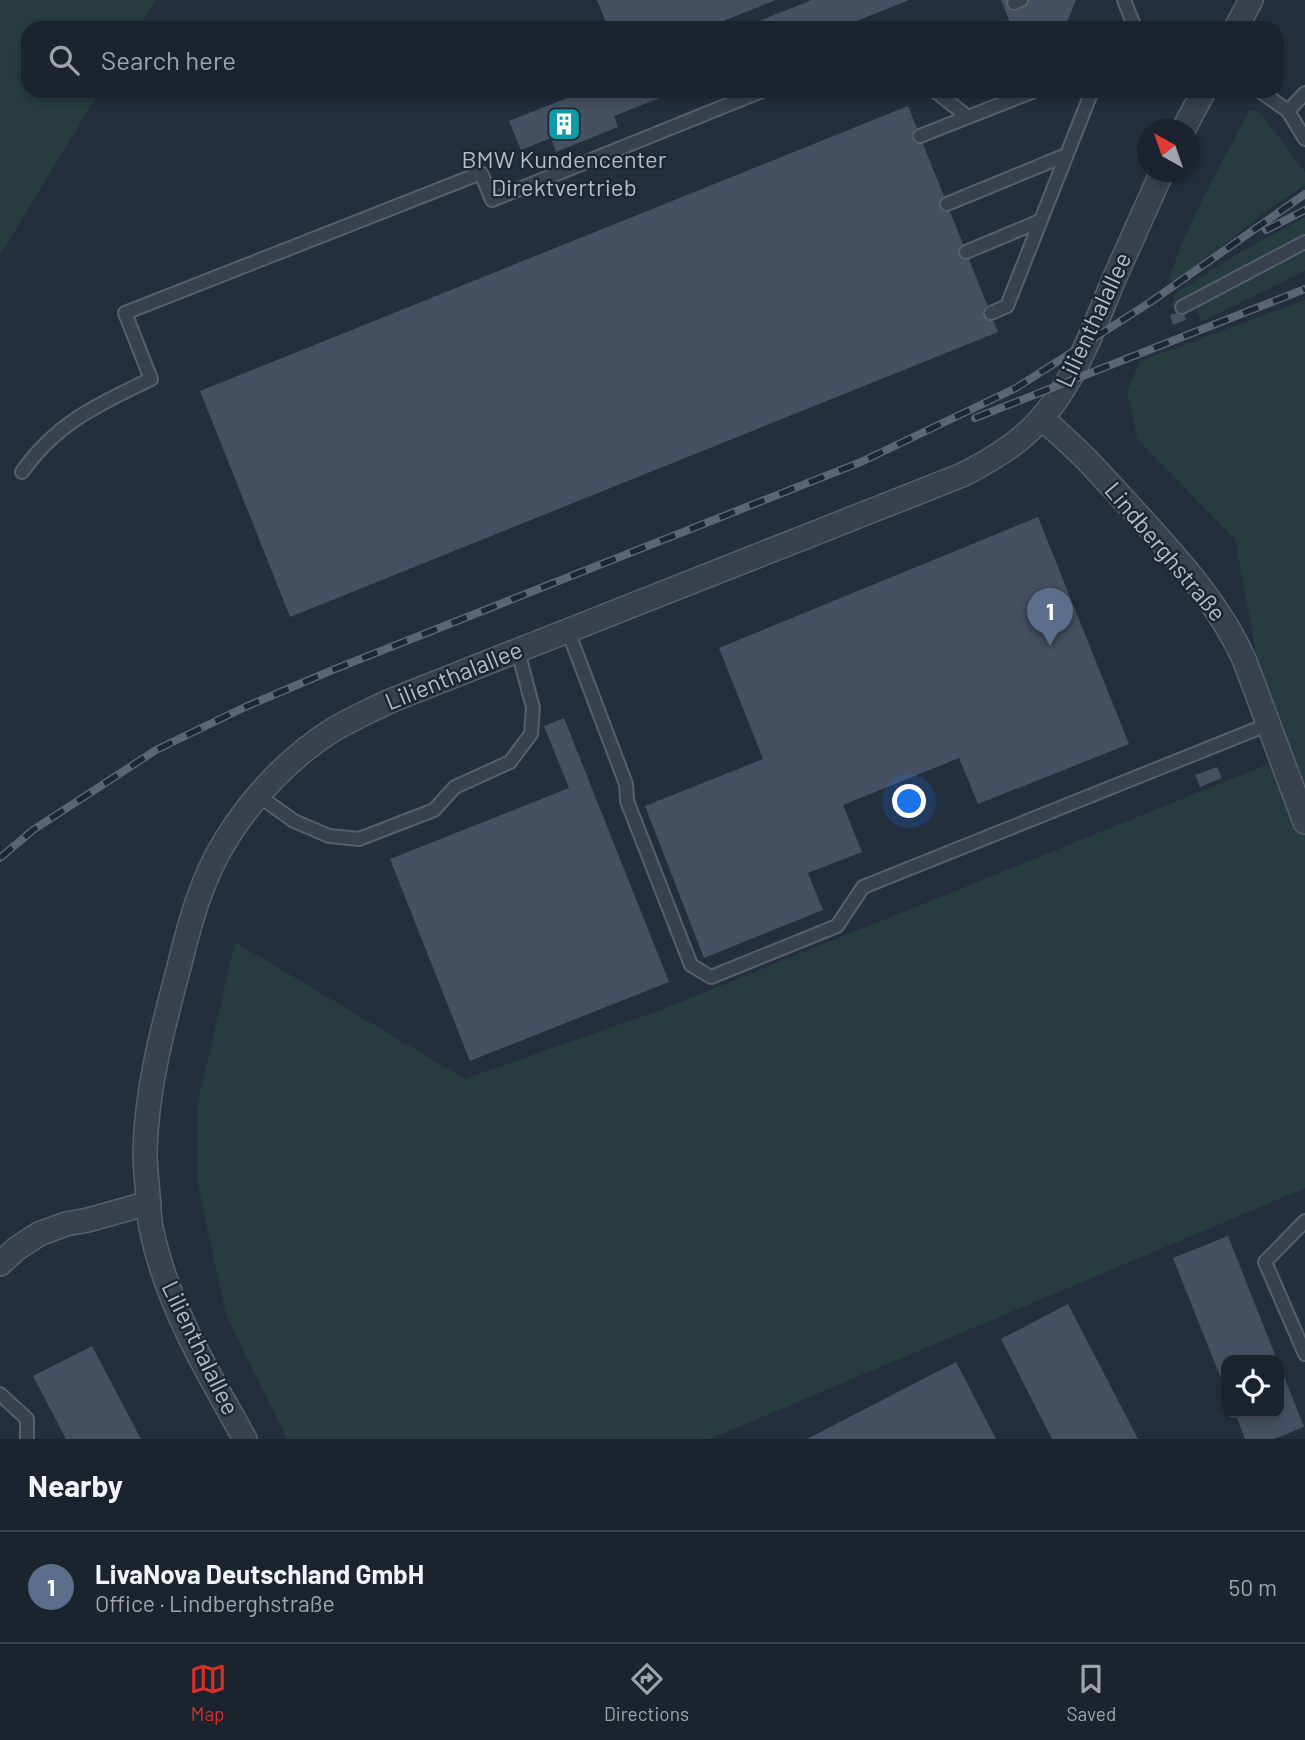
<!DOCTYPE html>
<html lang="en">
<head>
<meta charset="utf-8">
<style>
  :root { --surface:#1b232e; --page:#242b36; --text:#f1f3f6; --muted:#a0a4aa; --line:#39404a; --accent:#d93025 }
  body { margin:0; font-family:Barlow,sans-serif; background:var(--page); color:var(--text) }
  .controls { position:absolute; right:21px; bottom:21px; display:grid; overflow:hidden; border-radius:14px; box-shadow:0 4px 10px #0003 }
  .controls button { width:63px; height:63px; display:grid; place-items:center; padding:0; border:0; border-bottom:2px solid var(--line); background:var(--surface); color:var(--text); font:35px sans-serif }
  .compass { position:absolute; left:1137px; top:119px; width:63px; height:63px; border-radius:50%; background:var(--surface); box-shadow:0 4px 10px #0003; rotate:320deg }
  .you { position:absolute; left:910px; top:802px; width:24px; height:24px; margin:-18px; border:5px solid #fff; border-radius:50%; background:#1a73e8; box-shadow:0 0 0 10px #1a73e833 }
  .badge { display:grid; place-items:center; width:46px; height:46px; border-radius:50%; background:var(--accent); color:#fff; font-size:23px; font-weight:700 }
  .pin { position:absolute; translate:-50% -58px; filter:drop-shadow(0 2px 4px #0008) }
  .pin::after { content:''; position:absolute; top:37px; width:24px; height:21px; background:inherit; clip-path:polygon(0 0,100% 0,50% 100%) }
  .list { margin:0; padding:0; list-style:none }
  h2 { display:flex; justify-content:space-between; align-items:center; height:91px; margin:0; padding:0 28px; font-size:30px }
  h2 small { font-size:23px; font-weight:400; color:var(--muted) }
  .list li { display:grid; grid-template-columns:46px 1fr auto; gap:21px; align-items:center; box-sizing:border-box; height:112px; padding:0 28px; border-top:2px solid var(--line) }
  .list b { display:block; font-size:26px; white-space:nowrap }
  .list p { margin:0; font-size:23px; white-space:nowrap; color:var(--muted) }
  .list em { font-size:23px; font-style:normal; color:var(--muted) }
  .icon { flex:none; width:38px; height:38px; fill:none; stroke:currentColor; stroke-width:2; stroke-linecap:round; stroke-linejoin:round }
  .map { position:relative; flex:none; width:1305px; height:1439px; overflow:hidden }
  .search { position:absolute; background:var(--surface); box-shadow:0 4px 10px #0003; left:21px; right:21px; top:21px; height:77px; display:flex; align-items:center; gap:18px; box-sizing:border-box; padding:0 24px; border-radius:21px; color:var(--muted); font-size:26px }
  .sheet { height:203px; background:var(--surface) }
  nav { display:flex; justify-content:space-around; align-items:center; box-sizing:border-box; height:98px; border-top:2px solid var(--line); background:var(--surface); font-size:19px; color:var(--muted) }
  nav a { display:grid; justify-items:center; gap:4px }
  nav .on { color:var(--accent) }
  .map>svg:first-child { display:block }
  .green { fill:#263c3f }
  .building { fill:#455162 }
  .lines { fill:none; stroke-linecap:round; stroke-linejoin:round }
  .service-casing { stroke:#565f6c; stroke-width:16 }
  .minor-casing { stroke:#565f6c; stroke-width:26 }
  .service { stroke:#38414e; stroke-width:12 }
  .minor { stroke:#38414e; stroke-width:23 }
  .rail-casing { stroke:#5a6575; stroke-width:8 }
  .rail { stroke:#1d2633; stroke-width:5; stroke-dasharray:16; stroke-linecap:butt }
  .labels { text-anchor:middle; stroke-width:5; stroke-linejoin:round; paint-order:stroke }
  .poi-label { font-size:24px; fill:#b4bcc9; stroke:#1d2633 }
  .street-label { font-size:24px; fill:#b4bcc9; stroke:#1d2633 }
</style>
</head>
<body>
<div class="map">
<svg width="1305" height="1439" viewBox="0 0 1305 1439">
  <rect width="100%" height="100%" fill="#242f3e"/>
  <path class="green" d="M0,0H156L139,28H28V91H100L0,255Z
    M1250,109L1261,114L1305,172V185L1269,209L1178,280L1168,281C1188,221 1221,165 1250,109Z
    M1305,217V236L1170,308L1176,293L1228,259Z
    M1305,248V271L1201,322L1195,306Z
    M1305,300V1188L710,1439H287L226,1315L198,1184V1102L235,942L465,1079L663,1009L1276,761L1235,539L1138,440L1127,392L1140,361Z"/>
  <path class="building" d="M597,0H776L706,28H608Z
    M812,0H909L839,28H741Z
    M1001,0H1076L1066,25L1059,28H1012Z
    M585,91H678L614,116L618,127L556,152L551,138L521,150L509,121Z
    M908,106L998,332L290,617L200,391Z
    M1183,311L1186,320L1173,325L1170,315Z
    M1038,517L1129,744L978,804L959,758L843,805L862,852L808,873L823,910L704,958L645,806L763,759L719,648Z
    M564,718L669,982L470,1061L390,859L569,788L544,726Z
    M1217,767L1222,778L1200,787L1195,775Z
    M1228,1236L1277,1360H1226V1391L1173,1258Z
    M1068,1304L1138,1439H1052L1001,1339Z
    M92,1346L141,1439H66L33,1376Z
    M956,1362L996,1439H807Z
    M1279,1364L1304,1427L1274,1439H1245L1235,1413H1279Z"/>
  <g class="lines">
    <g class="service-casing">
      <path id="service" d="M1124,0L1135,28
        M1014,3L1021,0
        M935,91L968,117
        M1260,91L1288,111L1305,139
        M1288,111L1305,93
        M920,136L1034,91
        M947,204L1066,155
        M966,252L1040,221
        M1182,307L1305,242
        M991,313L1007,306L1092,91
        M22,472C56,423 99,404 151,379L125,313L481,173L492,200L762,91
        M568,631L626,784L627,801L691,965L711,977L837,926L863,887L1269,724
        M259,796L294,821L329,836L359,839L434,810L455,787L510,762L531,734L533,708L518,651
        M1305,1221L1265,1262L1305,1354
        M0,1394L27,1419V1439"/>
    </g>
    <g class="minor-casing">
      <path id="minor" d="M1236,28L1251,0
        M1183,130L1204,91
        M1042,418C1056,431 1071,444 1085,458C1106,480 1127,503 1147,525C1184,566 1221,608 1244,659L1305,822
        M0,1264L16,1249L39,1234L66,1224L88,1220L149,1203
        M245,1439C208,1373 168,1307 152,1232C149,1221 149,1208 148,1196C147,1182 145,1167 145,1153C146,1090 163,1027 179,967C190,922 202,877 227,838C253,796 291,756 333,730C351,719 371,710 390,701L962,475C986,463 1009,450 1029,431C1072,391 1092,332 1114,279C1130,243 1146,207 1162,172"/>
    </g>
    <use href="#service" class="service"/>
    <use href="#minor" class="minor"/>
    <g class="rail-casing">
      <path id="rail" d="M1266,230L1305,210
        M975,418L1305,289
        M0,858L33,830L156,750L245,707L335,669L861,462L1016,388L1149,303L1305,194"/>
    </g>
    <use href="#rail" class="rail"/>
  </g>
  <defs>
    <g id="building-square" transform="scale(1.75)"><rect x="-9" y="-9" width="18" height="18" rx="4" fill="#0f9aa8" stroke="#1d2633"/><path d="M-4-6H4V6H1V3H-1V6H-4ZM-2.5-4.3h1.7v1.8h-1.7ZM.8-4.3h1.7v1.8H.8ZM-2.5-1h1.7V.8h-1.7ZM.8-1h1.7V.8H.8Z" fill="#fff"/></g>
  </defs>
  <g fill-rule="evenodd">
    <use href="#building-square" x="564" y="124"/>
  </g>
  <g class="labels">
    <g class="poi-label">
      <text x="564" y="168">BMW Kundencenter<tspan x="564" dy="28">Direktvertrieb</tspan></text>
    </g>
    <g class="street-label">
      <text transform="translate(1094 320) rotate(-65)" y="8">Lilienthalallee</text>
      <text transform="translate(1165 552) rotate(50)" y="8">Lindberghstraße</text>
      <text transform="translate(454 676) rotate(-22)" y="8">Lilienthalallee</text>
      <text transform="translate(200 1348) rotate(64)" y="8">Lilienthalallee</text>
    </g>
  </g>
</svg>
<div class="controls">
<button><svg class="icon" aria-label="locate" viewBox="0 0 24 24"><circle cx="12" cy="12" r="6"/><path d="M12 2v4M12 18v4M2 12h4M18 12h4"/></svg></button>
</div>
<svg class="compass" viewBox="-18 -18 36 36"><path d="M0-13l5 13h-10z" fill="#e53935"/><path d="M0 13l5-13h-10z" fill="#a0a4aa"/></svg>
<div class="you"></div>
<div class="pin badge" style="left:1050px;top:646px;background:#5c6f8a">1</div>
<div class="search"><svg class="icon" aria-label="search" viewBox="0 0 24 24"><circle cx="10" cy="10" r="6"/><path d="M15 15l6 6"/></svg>Search here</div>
</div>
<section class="sheet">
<h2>Nearby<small></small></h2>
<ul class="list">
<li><span class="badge" style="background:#5c6f8a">1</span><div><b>LivaNova Deutschland GmbH</b><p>Office · Lindberghstraße</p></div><em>50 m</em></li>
</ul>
</section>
<nav>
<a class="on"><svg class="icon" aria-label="map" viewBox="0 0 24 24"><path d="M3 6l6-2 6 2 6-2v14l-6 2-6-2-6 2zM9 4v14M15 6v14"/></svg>Map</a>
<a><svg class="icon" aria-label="directions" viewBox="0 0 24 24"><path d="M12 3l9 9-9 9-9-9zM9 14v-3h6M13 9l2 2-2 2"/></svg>Directions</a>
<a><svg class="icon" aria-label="saved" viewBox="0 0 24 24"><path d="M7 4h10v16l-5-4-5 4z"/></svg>Saved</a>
</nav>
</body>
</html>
